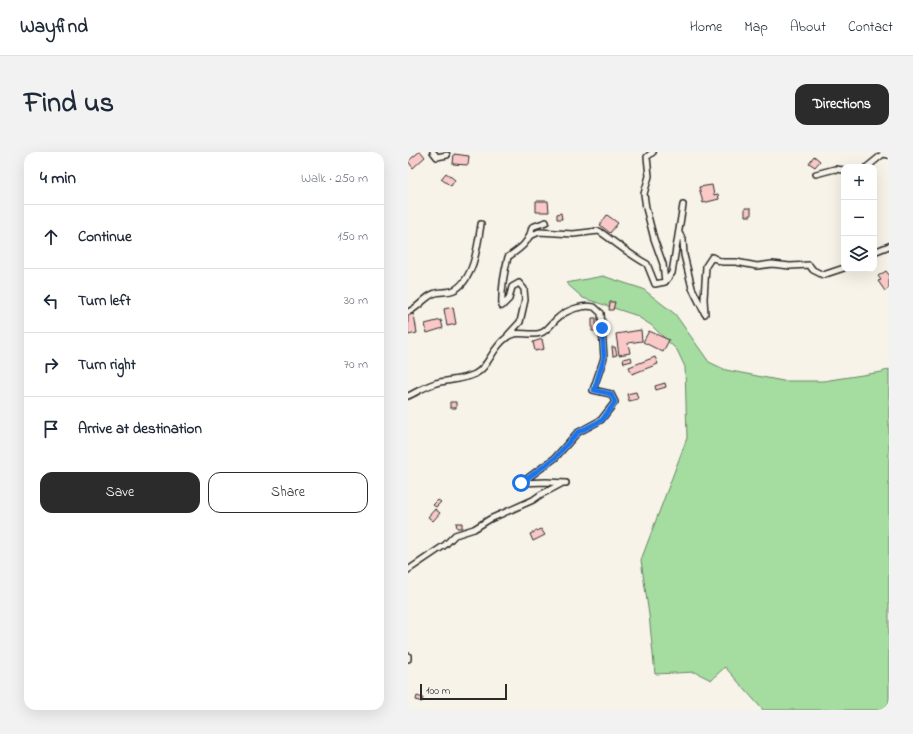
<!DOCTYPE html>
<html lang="en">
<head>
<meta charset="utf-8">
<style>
  :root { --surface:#fff; --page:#f2f2f3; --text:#1f2937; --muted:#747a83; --line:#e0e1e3; --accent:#2b2b2b }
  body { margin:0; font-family:"Indie Flower",sans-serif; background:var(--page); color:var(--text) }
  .controls { position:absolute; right:12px; top:12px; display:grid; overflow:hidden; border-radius:8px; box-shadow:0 4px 16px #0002 }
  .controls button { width:36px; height:36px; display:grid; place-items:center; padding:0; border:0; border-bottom:1px solid var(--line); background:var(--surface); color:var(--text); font:20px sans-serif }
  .scale { position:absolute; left:12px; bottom:10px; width:87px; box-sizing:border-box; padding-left:4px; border:2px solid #2b2b2b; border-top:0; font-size:11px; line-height:14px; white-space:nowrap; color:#2b2b2b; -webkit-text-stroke:3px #f7f3e8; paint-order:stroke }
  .stop { position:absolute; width:12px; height:12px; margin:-9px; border:3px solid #1a73e8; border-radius:50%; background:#fff }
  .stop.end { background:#1a73e8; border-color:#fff; box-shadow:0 1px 4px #0008 }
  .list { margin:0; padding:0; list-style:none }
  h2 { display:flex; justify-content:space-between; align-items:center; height:52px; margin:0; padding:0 16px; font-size:17px }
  h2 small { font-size:13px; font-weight:400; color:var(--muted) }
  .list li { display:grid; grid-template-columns:26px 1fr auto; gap:12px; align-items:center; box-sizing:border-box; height:64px; padding:0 16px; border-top:1px solid var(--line) }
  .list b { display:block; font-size:15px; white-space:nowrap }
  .list em { font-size:13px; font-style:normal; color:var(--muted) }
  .actions { display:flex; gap:8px; padding:12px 16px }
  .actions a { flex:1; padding:9px 0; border:1px solid var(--accent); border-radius:12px; text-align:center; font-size:14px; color:var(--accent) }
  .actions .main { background:var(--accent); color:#fff }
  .icon { flex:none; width:22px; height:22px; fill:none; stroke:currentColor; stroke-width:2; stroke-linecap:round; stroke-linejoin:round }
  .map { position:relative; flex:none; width:481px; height:558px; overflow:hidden; border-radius:12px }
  header { display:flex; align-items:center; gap:24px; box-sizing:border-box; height:56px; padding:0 20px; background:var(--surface); border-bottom:1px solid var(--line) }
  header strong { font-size:19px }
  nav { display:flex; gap:22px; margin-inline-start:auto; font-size:14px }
  .intro { display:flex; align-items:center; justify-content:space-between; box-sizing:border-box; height:96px; padding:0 24px }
  h1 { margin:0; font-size:28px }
  .button { padding:10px 18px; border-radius:12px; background:var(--accent); color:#fff; font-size:14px; font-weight:700 }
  main { display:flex; gap:24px; padding:0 24px }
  aside { flex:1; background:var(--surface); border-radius:12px; box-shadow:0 4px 16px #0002 }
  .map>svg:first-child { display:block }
  .green { fill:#a5dca0; stroke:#688466 }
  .building { fill:#fac9c7; stroke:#2b2b2b }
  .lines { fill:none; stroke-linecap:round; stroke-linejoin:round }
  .minor-casing { stroke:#2b2b2b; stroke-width:8 }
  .minor { stroke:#f7f3e8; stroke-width:5 }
  .route { stroke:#1a73e8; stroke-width:5 }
</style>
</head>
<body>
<header>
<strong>Wayfind</strong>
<nav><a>Home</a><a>Map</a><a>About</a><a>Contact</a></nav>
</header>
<div class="intro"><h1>Find us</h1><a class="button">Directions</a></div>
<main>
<aside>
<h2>4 min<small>Walk · 250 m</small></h2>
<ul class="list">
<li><svg class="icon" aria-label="ahead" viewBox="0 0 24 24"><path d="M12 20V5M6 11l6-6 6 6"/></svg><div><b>Continue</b></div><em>150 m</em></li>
<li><svg class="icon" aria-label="left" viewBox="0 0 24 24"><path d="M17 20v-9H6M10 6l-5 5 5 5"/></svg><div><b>Turn left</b></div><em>30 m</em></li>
<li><svg class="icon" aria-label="right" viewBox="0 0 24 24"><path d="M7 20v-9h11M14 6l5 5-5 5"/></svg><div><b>Turn right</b></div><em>70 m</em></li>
<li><svg class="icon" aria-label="arrive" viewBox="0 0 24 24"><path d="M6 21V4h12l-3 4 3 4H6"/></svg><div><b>Arrive at destination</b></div></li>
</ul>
<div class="actions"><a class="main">Save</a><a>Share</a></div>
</aside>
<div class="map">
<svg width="481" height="558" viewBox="0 0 481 558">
  <rect width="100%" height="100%" fill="#f7f3e8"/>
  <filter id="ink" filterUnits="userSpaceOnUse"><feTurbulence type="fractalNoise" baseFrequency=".025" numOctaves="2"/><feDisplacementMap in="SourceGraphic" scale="8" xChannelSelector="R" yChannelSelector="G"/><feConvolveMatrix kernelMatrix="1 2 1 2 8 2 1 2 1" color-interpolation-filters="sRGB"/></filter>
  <g filter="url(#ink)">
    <path class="green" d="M195,124L235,137L267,162L301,210L318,218L375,229H415L474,220L481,217V558H355L317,515L303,528L287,520L247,522L241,463L233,408L279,286L277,215L269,198L243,173L227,163L175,146L158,131Z"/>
    <path class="building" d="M11,0H13L17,5L5,16L0,9Z
      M46,2L61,4L60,13L45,12Z
      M406,4L412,9L407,15L401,11Z
      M38,21L47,28L43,34L33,27Z
      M304,33L306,43L310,42L311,47L295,51L291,35Z
      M128,49H140L141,60H128Z
      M337,56H343V64H337Z
      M153,61L154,67H149V62Z
      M199,63L210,71L202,81L192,73Z
      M478,119L481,123V136L477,139L470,129L473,128L470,124Z
      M202,150H207L205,158H201Z
      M45,155L48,172L39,174L36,157Z
      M6,162L9,181L0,183V163Z
      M184,166H188V179H184Z
      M33,168L35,176L19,181L17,172Z
      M233,178L234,189L220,191L222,201L211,203L208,182Z
      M241,179L261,188L255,200L235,190Z
      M134,187L136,197L127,199L125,190Z
      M204,195H207L209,203L205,204Z
      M223,205L224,209L216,211L215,207Z
      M247,205L250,212L224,222L221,215Z
      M257,231L258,235L248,238L247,234Z
      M228,240L230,247L221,249L219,242Z
      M42,250H48V256H42Z
      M30,348L33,350L28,355L25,353Z
      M27,357L32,361L25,369L20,365Z
      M48,371H54V376H49Z
      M133,377L137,383L125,389L122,382Z
      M9,544L15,546L14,550L8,548Z"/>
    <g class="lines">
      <g class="minor-casing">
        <path id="minor" d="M25,0L29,5L39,3
          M245,0L239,5L241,24L236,42L238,56L246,87L255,112L257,130
          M459,15L475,2L481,3
          M408,22L427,17L436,18
          M271,81L275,88L276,103L284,136L297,162L296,147L298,114L304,105L314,110H328L349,114L364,112L382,114L401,113L405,118L415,123L436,116
          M122,84L131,80L165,82L191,79C207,90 222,103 239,112L247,132L257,130L264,121L275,53
          M466,100L481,94
          M0,160C10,156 16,146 25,142C31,139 40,141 46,138C66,128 70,92 73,72
          M100,183L112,170L117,148L116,137L111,131L104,135L101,147L94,154C93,137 96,121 100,105C113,96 121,91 124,75L138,70
          M0,244C9,240 18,234 28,231C40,228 55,228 67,222C80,216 84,196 98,186C108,177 121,185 133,181C140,179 145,169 151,165C159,158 176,152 186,155C188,156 191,160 193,161L196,206L185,238L203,242L207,250L193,268L169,281L147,306L113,331L138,330L158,331
          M0,418L37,393L47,383L66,377L82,367L125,348L132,343L153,332
          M0,504V507"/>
      </g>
      <use href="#minor" class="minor"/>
    </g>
  </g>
  <g class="lines" filter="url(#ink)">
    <path class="route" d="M113,331L147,306L169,281L194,268L207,250L203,242L186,238L196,206L194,176"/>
  </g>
</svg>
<div class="controls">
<button>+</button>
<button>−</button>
<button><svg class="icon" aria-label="layers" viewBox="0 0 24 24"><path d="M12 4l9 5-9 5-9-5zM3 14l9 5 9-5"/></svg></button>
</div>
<div class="scale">100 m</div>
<div class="stop" style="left:113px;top:331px"></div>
<div class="stop end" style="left:194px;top:176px"></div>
</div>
</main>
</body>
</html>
